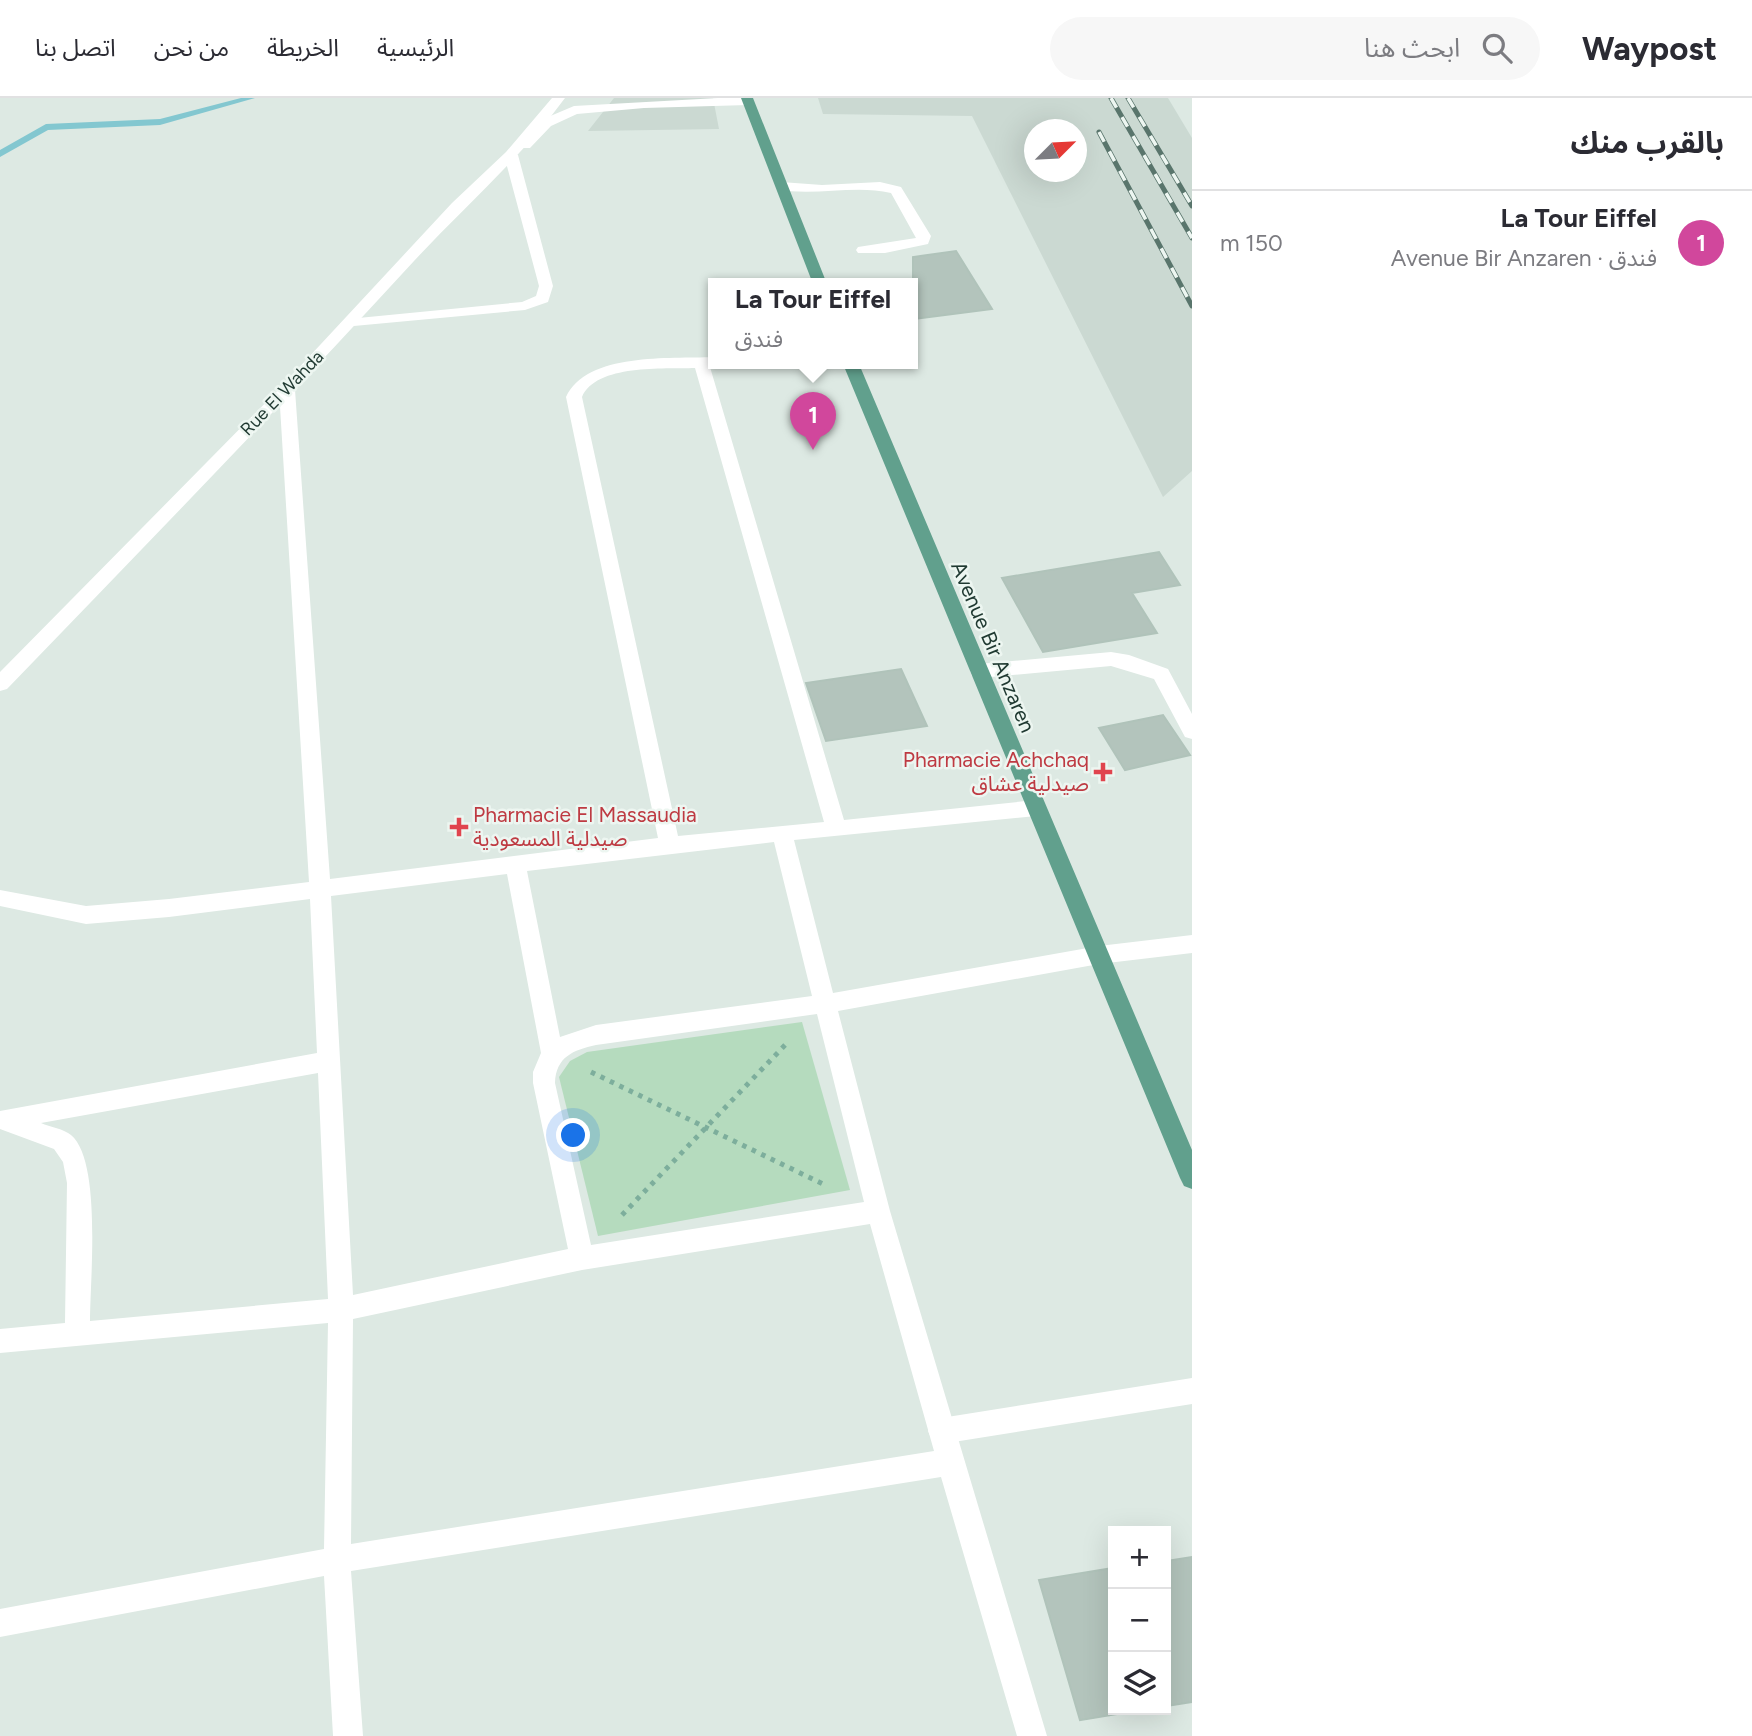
<!DOCTYPE html>
<html lang="ar">
<head>
<meta charset="utf-8">
<style>
  :root { --surface:#fff; --page:#f7f7f7; --text:#2b2b33; --muted:#7c7c81; --line:#e1e1e2; --accent:#0f766e }
  body { margin:0; font-family:Figtree,"Noto Sans Arabic",sans-serif; background:var(--page); color:var(--text); direction:rtl }
  .controls { position:absolute; right:21px; bottom:21px; display:grid; overflow:hidden; border-radius:0px; box-shadow:0 7px 28px #0002 }
  .controls button { width:63px; height:63px; display:grid; place-items:center; padding:0; border:0; border-bottom:2px solid var(--line); background:var(--surface); color:var(--text); font:35px sans-serif }
  .compass { position:absolute; left:1024px; top:21px; width:63px; height:63px; border-radius:50%; background:var(--surface); box-shadow:0 7px 28px #0002; rotate:66deg }
  .you { position:absolute; left:574px; top:1038px; width:24px; height:24px; margin:-18px; border:5px solid #fff; border-radius:50%; background:#1a73e8; box-shadow:0 0 0 10px #1a73e833 }
  .badge { display:grid; place-items:center; width:46px; height:46px; border-radius:50%; background:var(--accent); color:#fff; font-size:23px; font-weight:700 }
  .pin { position:absolute; translate:-50% -58px; filter:drop-shadow(0 2px 4px #0008) }
  .pin::after { content:''; position:absolute; top:37px; width:24px; height:21px; background:inherit; clip-path:polygon(0 0,100% 0,50% 100%) }
  .popup { position:absolute; left:708px; top:180px; width:210px; height:91px; box-sizing:border-box; display:grid; place-content:center; border-radius:0px; background:var(--surface); filter:drop-shadow(0 2px 5px #0005); font-size:23px; white-space:nowrap; color:var(--muted) }
  .popup b { font-size:26px; color:var(--text) }
  .popup::after { content:''; position:absolute; left:50%; top:100%; margin-left:-14px; border:14px solid transparent; border-top-color:var(--surface) }
  .list { margin:0; padding:0; list-style:none }
  h2 { display:flex; justify-content:space-between; align-items:center; height:91px; margin:0; padding:0 28px; font-size:30px }
  h2 small { font-size:23px; font-weight:400; color:var(--muted) }
  .list li { display:grid; grid-template-columns:46px 1fr auto; gap:21px; align-items:center; box-sizing:border-box; height:105px; padding:0 28px; border-top:2px solid var(--line) }
  .list b { display:block; font-size:26px; white-space:nowrap }
  .list p { margin:0; font-size:23px; white-space:nowrap; color:var(--muted) }
  .list em { font-size:23px; font-style:normal; color:var(--muted) }
  .icon { flex:none; width:38px; height:38px; fill:none; stroke:currentColor; stroke-width:2; stroke-linecap:round; stroke-linejoin:round }
  .map { position:relative; flex:none; width:1192px; height:1638px; overflow:hidden; direction:ltr }
  header { display:flex; align-items:center; gap:42px; box-sizing:border-box; height:98px; padding:0 35px; background:var(--surface); border-bottom:2px solid var(--line) }
  header strong { font-size:33px }
  nav { display:flex; gap:38px; margin-inline-start:auto; font-size:24px }
  .search { width:490px; height:63px; background:var(--page); display:flex; align-items:center; gap:18px; box-sizing:border-box; padding:0 24px; border-radius:38px; color:var(--muted); font-size:26px }
  main { display:flex }
  aside { flex:1; background:var(--surface) }
  .map>svg:first-child { display:block }
  .built { fill:#cbd9d2; fill-rule:evenodd }
  .green { fill:#b5dbbe }
  .lines { fill:none; stroke-linecap:round; stroke-linejoin:round }
  .stream { fill:#83c7d0; fill-rule:evenodd }
  .building { fill:#b3c4bc; stroke:#b0c3ba; stroke-width:2 }
  .path { stroke:#7dae9c; stroke-width:5; stroke-dasharray:4.5 6; stroke-linecap:butt }
  .service { fill:#fff; fill-rule:evenodd }
  .minor { fill:#fff; fill-rule:evenodd }
  .tertiary { fill:#fff; fill-rule:evenodd }
  .primary { fill:#61a08d; fill-rule:evenodd }
  .rail-casing { stroke:#59756c; stroke-width:5 }
  .rail { stroke:#edf6f1; stroke-width:3.5; stroke-dasharray:11; stroke-linecap:butt }
  .health-dot { fill:#e0444e; stroke:#edf6f1; stroke-width:2.5 }
  .labels { text-anchor:middle; stroke-width:5; stroke-linejoin:round; paint-order:stroke }
  .far-street-label { font-size:18px; fill:#1f3931; stroke:#edf6f1 }
  .street-label { font-size:21px; fill:#1f3931; stroke:#edf6f1 }
  .health-label { font-size:21px; fill:#be3a42; stroke:#edf6f1; text-anchor:end }
</style>
</head>
<body>
<header>
<strong>Waypost</strong>
<div class="search"><svg class="icon" aria-label="search" viewBox="0 0 24 24"><circle cx="10" cy="10" r="6"/><path d="M15 15l6 6"/></svg>ابحث هنا</div>
<nav><a>الرئيسية</a><a>الخريطة</a><a>من نحن</a><a>اتصل بنا</a></nav>
</header>
<main>
<aside>
<h2>بالقرب منك<small></small></h2>
<ul class="list">
<li><span class="badge" style="background:#d1479c">1</span><div><b>La Tour Eiffel</b><p>فندق · Avenue Bir Anzaren</p></div><em>150 m</em></li>
</ul>
</aside>
<div class="map">
<svg width="1192" height="1638" viewBox="0 0 1192 1638">
  <rect width="100%" height="100%" fill="#dde9e3"/>
  <path class="built" d="M614,0H713L719,31L588,33Z
    M818,0H1168L1192,40V373L1163,399L972,18L823,16ZM1034,32H1076V74H1034Z"/>
  <path class="green" d="M802,924L850,1092L598,1138L559,979L570,963L587,954Z"/>
  <g class="lines">
    <path class="stream" d="M241,0H255L160,27L48,32L0,59V52L46,26L160,21Z"/>
  </g>
  <path class="building" d="M956,153L992,211L913,221V159Z
    M1159,454L1180,487L1132,495L1157,535L1043,554L1002,480Z
    M901,571L927,628L826,643L806,585Z
    M1163,617L1190,657L1125,672L1099,630Z
    M1192,1459V1604L1166,1608V1463Z
    M1113,1470V1612H1141L1080,1622L1039,1482Z"/>
  <g class="lines">
    <path class="path" d="M591,974L823,1086
      M622,1117L788,944"/>
    <path class="service" d="M718,0H752L754,3L748,7L644,10L577,16L551,28L530,50H520L518,47L541,22L574,8Z
      M781,84L822,87L880,84L901,89L931,138L928,146L885,155H858L856,152L858,149L916,140L891,95C854,86 814,99 776,91V85Z
      M1192,1280V1306L941,1346L932,1342L928,1333L932,1324L941,1320Z"/>
    <path class="minor" d="M511,53L518,57L553,188L548,204L525,212L343,229L340,226L348,221L522,204L536,198L539,188L504,57Z
      M713,259V266H719L710,269L844,722L1036,702L1043,705L1046,710L1043,715L1036,718L794,742L833,895L1099,848L1192,837V855L1099,866L838,913L890,1113L1047,1638H1017L941,1379L351,1473L363,1638H333L324,1478L0,1539V1511L324,1451L328,1225L0,1255V1231L65,1225L67,1085L63,1064L54,1051L0,1031V1013L317,955L310,801L169,819L86,826L0,808V792L86,808L169,801L309,784L279,292L287,287L295,292L330,781L658,740L566,299C587,254 670,261 713,259ZM695,270L824,724L678,738L582,299C596,266 664,271 695,270ZM774,744L812,898L596,927L560,939L527,773ZM507,776L541,955L533,974V985L568,1151L353,1197L331,798ZM817,916L864,1104L591,1147L555,985C556,959 573,952 596,947ZM318,975L328,1201L90,1223C90,1182 102,1063 71,1037C64,1031 50,1029 41,1025ZM870,1126L934,1353L351,1446L353,1221L582,1172Z
      M1111,554L1129,557L1168,571L1192,616V641L1185,639L1154,581L1111,568L979,580L972,578L970,573L972,568L979,566Z"/>
    <path class="tertiary" d="M552,0H565C521,60 464,109 414,163C281,308 144,449 7,591L0,593V574L281,289L452,105L506,54Z"/>
    <path class="primary" d="M741,0H753L827,186H813Z
      M843,266H859L1192,1052V1091L1184,1088L1180,1080Z"/>
    <g class="rail-casing">
      <path id="rail" d="M1111,0L1192,140
        M1128,0L1192,108
        M1099,34L1192,208"/>
    </g>
    <use href="#rail" class="rail"/>
  </g>
  <g class="health-dot">
    <path d="M1099.5 663.5h7v7h7v7h-7v7h-7v-7h-7v-7h7z"/>
    <path d="M455.5 718.5h7v7h7v7h-7v7h-7v-7h-7v-7h7z"/>
  </g>
  <g class="labels">
    <g class="far-street-label">
      <text transform="translate(282 295) rotate(-46)" y="6">Rue El Wahda</text>
    </g>
    <g class="street-label">
      <text transform="translate(993 549) rotate(67)" y="7">Avenue Bir Anzaren</text>
    </g>
    <g class="health-label">
      <text x="1089" y="669">Pharmacie Achchaq<tspan x="1089" dy="24">صيدلية عشاق</tspan></text>
      <text x="473" y="724" text-anchor="start">Pharmacie El Massaudia<tspan x="473" dy="24">صيدلية المسعودية</tspan></text>
    </g>
  </g>
</svg>
<div class="controls">
<button>+</button>
<button>−</button>
<button><svg class="icon" aria-label="layers" viewBox="0 0 24 24"><path d="M12 4l9 5-9 5-9-5zM3 14l9 5 9-5"/></svg></button>
</div>
<svg class="compass" viewBox="-18 -18 36 36"><path d="M0-13l5 13h-10z" fill="#e53935"/><path d="M0 13l5-13h-10z" fill="#7c7c81"/></svg>
<div class="you"></div>
<div class="pin badge" style="left:813px;top:352px;background:#d1479c">1</div>
<div class="popup"><b>La Tour Eiffel</b>فندق</div>
</div>
</main>
</body>
</html>
